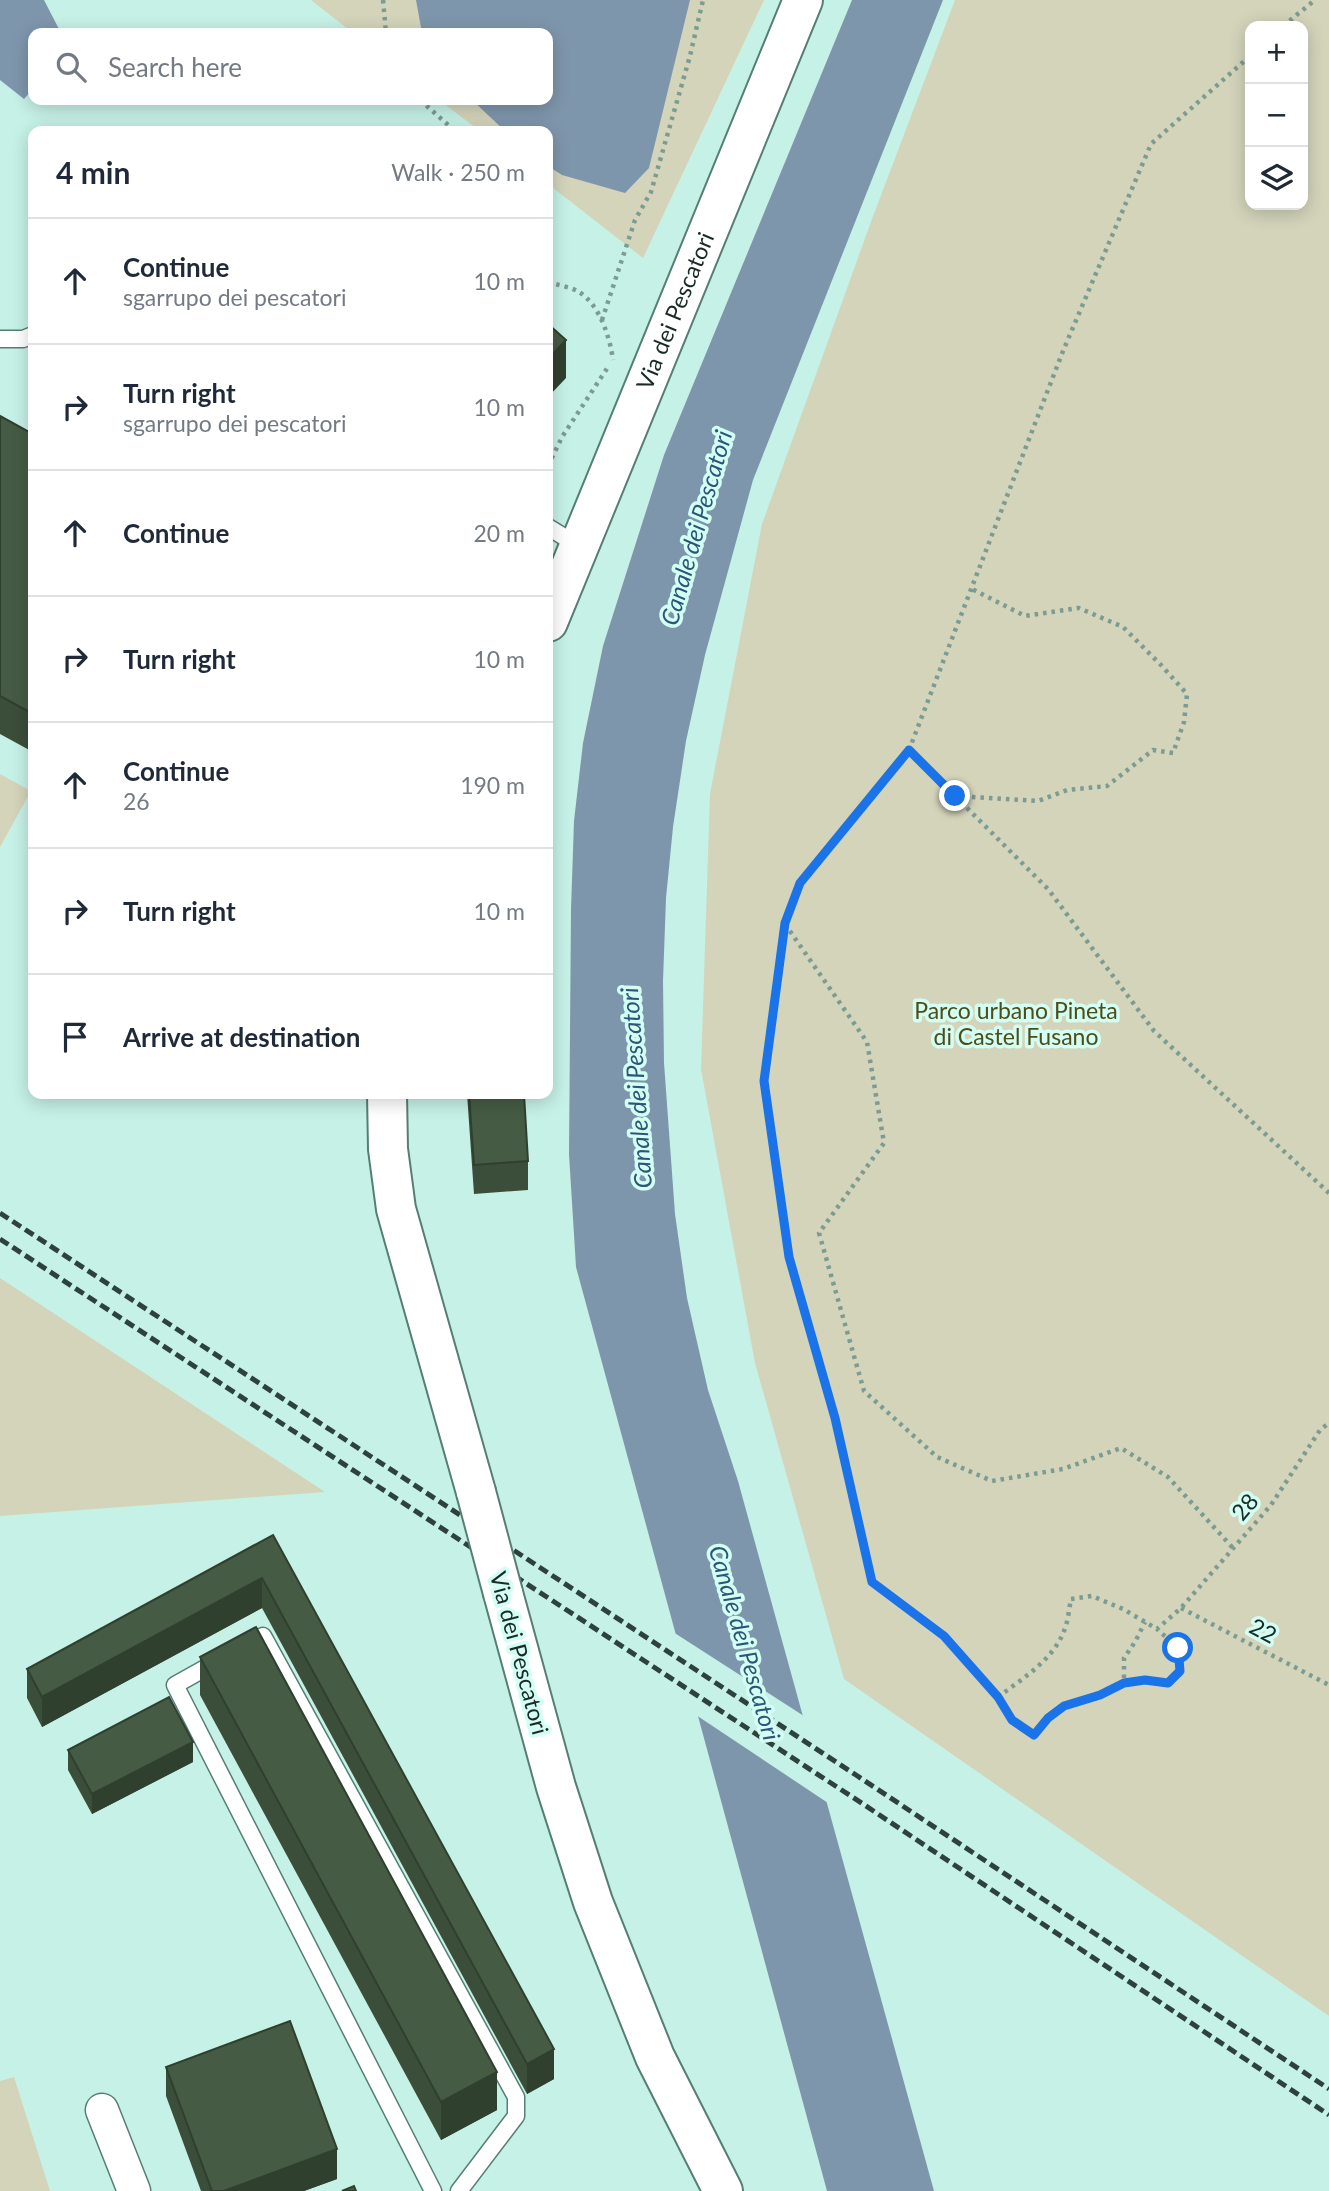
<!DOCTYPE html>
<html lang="en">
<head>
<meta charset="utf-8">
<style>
  :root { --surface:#fff; --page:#f6f6f7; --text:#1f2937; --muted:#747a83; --line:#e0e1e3 }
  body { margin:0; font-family:Lato,sans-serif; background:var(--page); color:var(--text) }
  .controls { position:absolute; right:21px; top:21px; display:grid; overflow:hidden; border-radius:14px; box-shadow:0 4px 18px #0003 }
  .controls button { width:63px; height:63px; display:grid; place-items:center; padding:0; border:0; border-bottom:2px solid var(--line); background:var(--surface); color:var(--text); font:35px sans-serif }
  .stop { position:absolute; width:21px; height:21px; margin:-16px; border:5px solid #1a73e8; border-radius:50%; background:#fff }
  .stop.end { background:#1a73e8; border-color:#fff; box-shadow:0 2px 7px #0008 }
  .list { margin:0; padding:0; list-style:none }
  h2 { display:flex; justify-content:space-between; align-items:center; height:91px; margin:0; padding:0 28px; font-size:30px }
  h2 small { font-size:23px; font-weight:400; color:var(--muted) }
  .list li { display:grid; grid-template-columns:46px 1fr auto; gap:21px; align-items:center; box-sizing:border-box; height:126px; padding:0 28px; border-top:2px solid var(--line) }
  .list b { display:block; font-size:26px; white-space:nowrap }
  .list p { margin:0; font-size:23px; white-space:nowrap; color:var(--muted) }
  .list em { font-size:23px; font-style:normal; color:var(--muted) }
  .icon { flex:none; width:38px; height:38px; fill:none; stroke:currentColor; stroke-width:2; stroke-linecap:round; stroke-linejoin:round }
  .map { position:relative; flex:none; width:1329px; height:2191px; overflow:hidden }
  .search { position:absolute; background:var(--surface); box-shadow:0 4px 18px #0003; left:28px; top:28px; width:525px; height:77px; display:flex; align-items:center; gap:18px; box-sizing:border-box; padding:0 24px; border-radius:14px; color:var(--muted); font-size:26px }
  .panel { position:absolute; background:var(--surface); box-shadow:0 4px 18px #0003; left:28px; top:126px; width:525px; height:973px; border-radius:14px }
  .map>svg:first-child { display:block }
  .green { fill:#d3d4ba; fill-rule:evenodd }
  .water { fill:#7e96ac }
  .pier { fill:#c6f1e6 }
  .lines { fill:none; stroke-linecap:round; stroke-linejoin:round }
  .service-casing { stroke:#567e74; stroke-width:19 }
  .minor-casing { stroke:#567e74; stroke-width:35 }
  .tertiary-casing { stroke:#567e74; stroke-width:42 }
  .path { stroke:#7c9b93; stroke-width:4.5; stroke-dasharray:3.5 5; stroke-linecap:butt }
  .service { stroke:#fff; stroke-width:16 }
  .minor { stroke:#fff; stroke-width:32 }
  .tertiary { stroke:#fff; stroke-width:38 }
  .rail { stroke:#2e423d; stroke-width:5; stroke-dasharray:10 5; stroke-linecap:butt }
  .tertiary-bridge-casing { stroke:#567e74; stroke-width:42; stroke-linecap:butt }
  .tertiary-bridge { stroke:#fff; stroke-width:38 }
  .wall { fill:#3b4e3a }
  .shaded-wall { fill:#30402f }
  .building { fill:#455b43; stroke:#30402f; stroke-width:2 }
  .route { stroke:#1a73e8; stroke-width:9 }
  .labels { text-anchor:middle; stroke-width:7; stroke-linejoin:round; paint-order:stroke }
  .street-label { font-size:23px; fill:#1a2b27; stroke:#d3fef3 }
  .park-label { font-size:23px; fill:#4e4d19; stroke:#d3fef3 }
  .water-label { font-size:24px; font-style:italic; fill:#2d5577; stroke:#d3fef3 }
</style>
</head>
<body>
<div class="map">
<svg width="1329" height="2191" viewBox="0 0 1329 2191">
  <rect width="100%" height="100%" fill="#c6f1e6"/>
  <path class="green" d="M311,0H764L643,258L548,184V131H480L439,100H548V33H353Z
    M955,0H1329V2016L844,1679L755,1363L701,1069L710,794L762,524L872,219ZM1303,26V205H1250V26Z
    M0,774L31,791L0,847Z
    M0,1278L325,1492L0,1516Z
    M14,2077L50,2191H0V2081Z"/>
  <path class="water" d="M0,0H44L61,33H33V89L24,99L0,80Z
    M416,0H690L649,168L625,193L562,175L548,166V131H505L472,100H548V33H422Z
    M852,0H943L753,480L705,655L686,741L673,827L666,898L663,981L664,1063L675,1214L687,1298L708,1390L738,1481L934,2191H827L576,1267L569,1154L571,909L574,821L583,743L603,646L664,455Z"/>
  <path class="pier" d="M670,1630L807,1718L831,1805L693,1713Z"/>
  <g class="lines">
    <g class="service-casing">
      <path id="service" d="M0,339H23L33,335
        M548,527L579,546
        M243,1647L263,1636L516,2097V2116L459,2191
        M218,1661L175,1685L433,2191"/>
    </g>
    <g class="minor-casing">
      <path id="minor" d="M102,2110L134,2191"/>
    </g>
    <g class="tertiary-casing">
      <g id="tertiary">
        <path id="s1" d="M548,622L803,0"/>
        <path d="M387,1094L388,1149L396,1209L476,1492"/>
        <path d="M503,1593L556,1787L593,1902L655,2057L723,2191"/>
      </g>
    </g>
    <path class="path" d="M383,0L386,33
      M1283,26L1315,0
      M1250,56L1151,144L1063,351L909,750L1048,889L1154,1031L1329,1193
      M420,100L455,131
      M548,282C557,285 571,287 579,292C600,305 610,338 613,360
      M602,320L635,220L651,192L690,56L703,0
      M548,466L562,437L608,367
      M909,750L800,883L785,923L764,1081L789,1257L835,1417L872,1582L944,1636L998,1697L1012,1720L1034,1735L1048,1718L1064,1706L1100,1695L1124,1683V1658L1135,1642L1145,1622
      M955,796L1038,801L1067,790L1107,786L1153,750L1173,753L1184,722L1187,694L1161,665L1123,627L1079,608L1025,616L972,589
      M785,924L867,1042L884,1143L819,1233L864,1391L937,1457L992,1481L1063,1469L1121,1448L1168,1477L1233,1548
      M1181,1608L1329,1685
      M1124,1683L1145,1680L1168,1683L1180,1671L1178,1648L1157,1629
      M998,1697C1022,1679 1053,1660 1064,1631C1068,1622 1069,1609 1071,1599L1092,1596L1123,1609L1157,1629L1181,1608L1271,1505L1320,1430L1329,1423"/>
    <use href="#service" class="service"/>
    <use href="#minor" class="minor"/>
    <use href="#tertiary" class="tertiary"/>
    <path class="rail" d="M0,1213L856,1775L1329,2089
      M0,1239L863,1804L1329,2115"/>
    <g class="tertiary-bridge-casing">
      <path id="tertiary-bridge" d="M476,1492L503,1593"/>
    </g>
    <use href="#tertiary-bridge" class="tertiary-bridge"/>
  </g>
  <path class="wall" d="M0,416L33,434V752L0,734Z
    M467,1094H524L528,1161V1190L474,1194Z
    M273,1535L554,2079L527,2094L262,1608L42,1727L27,1698V1669Z
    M200,1657L497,2110L441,2140L200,1695Z
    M68,1750L193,1762L92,1814L68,1770Z
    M166,2067L337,2179L304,2191H201L166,2096Z"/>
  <path class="shaded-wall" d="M566,340V378L548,397V359Z
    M262,1578V1608L42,1727V1697Z
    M193,1742V1762L92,1814V1794Z
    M554,2049V2079L527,2094V2064Z
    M497,2072V2110L441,2140V2102Z
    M337,2149V2179L304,2191H224Z"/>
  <path class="building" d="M548,324L566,340L548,359Z
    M0,416L33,434V714L0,696Z
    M469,1094H524L528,1161L474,1165Z
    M273,1535L554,2049L527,2064L262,1578L42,1697L27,1669Z
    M256,1627L497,2072L441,2102L200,1657Z
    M169,1697L193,1742L92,1794L68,1750Z
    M290,2021L337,2149L224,2191H212L166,2067Z
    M354,2186L356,2191H342Z"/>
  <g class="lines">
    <path class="route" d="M955,796L909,750L800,883L785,923L764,1081L789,1257L835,1418L872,1582L944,1636L998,1697L1012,1720L1034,1735L1048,1718L1064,1706L1100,1695L1124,1683L1145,1680L1168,1683L1180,1671L1178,1648"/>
  </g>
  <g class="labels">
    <g class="street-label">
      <text dy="8" stroke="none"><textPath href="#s1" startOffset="336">Via dei Pescatori</textPath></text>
      <text transform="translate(1245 1507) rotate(-50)" y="8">28</text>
      <text transform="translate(1263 1631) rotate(28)" y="8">22</text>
      <text transform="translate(519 1653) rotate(75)" y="8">Via dei Pescatori</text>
    </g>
    <g class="park-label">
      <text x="1016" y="1019">Parco urbano Pineta<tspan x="1016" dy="26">di Castel Fusano</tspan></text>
    </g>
    <g class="water-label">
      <text transform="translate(697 528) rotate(-74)" y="8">Canale dei Pescatori</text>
      <text transform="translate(637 1088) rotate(-94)" y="8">Canale dei Pescatori</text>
      <text transform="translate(744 1643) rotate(74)" y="8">Canale dei Pescatori</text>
    </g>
  </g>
</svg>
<div class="controls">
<button>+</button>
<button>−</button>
<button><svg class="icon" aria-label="layers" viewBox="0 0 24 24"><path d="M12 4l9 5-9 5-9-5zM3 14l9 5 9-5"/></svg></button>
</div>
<div class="stop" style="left:1178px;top:1648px"></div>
<div class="stop end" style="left:955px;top:796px"></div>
<div class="search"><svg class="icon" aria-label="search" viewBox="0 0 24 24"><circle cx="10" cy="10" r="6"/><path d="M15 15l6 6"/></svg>Search here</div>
<section class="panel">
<h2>4 min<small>Walk · 250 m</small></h2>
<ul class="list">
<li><svg class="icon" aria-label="ahead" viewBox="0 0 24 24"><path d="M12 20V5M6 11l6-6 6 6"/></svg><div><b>Continue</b><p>sgarrupo dei pescatori</p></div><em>10 m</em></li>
<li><svg class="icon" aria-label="right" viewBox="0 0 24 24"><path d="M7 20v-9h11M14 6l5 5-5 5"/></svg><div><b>Turn right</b><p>sgarrupo dei pescatori</p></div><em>10 m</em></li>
<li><svg class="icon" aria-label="ahead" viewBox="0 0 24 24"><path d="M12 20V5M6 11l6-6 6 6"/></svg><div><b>Continue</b></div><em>20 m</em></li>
<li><svg class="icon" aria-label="right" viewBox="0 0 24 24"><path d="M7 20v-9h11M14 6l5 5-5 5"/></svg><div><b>Turn right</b></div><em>10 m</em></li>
<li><svg class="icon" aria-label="ahead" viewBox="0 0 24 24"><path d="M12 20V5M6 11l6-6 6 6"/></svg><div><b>Continue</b><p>26</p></div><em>190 m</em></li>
<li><svg class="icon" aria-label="right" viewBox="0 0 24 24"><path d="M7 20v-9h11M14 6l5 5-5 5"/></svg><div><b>Turn right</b></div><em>10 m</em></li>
<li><svg class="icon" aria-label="arrive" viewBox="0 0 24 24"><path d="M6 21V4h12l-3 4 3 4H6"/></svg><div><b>Arrive at destination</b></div></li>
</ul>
</section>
</div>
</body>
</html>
